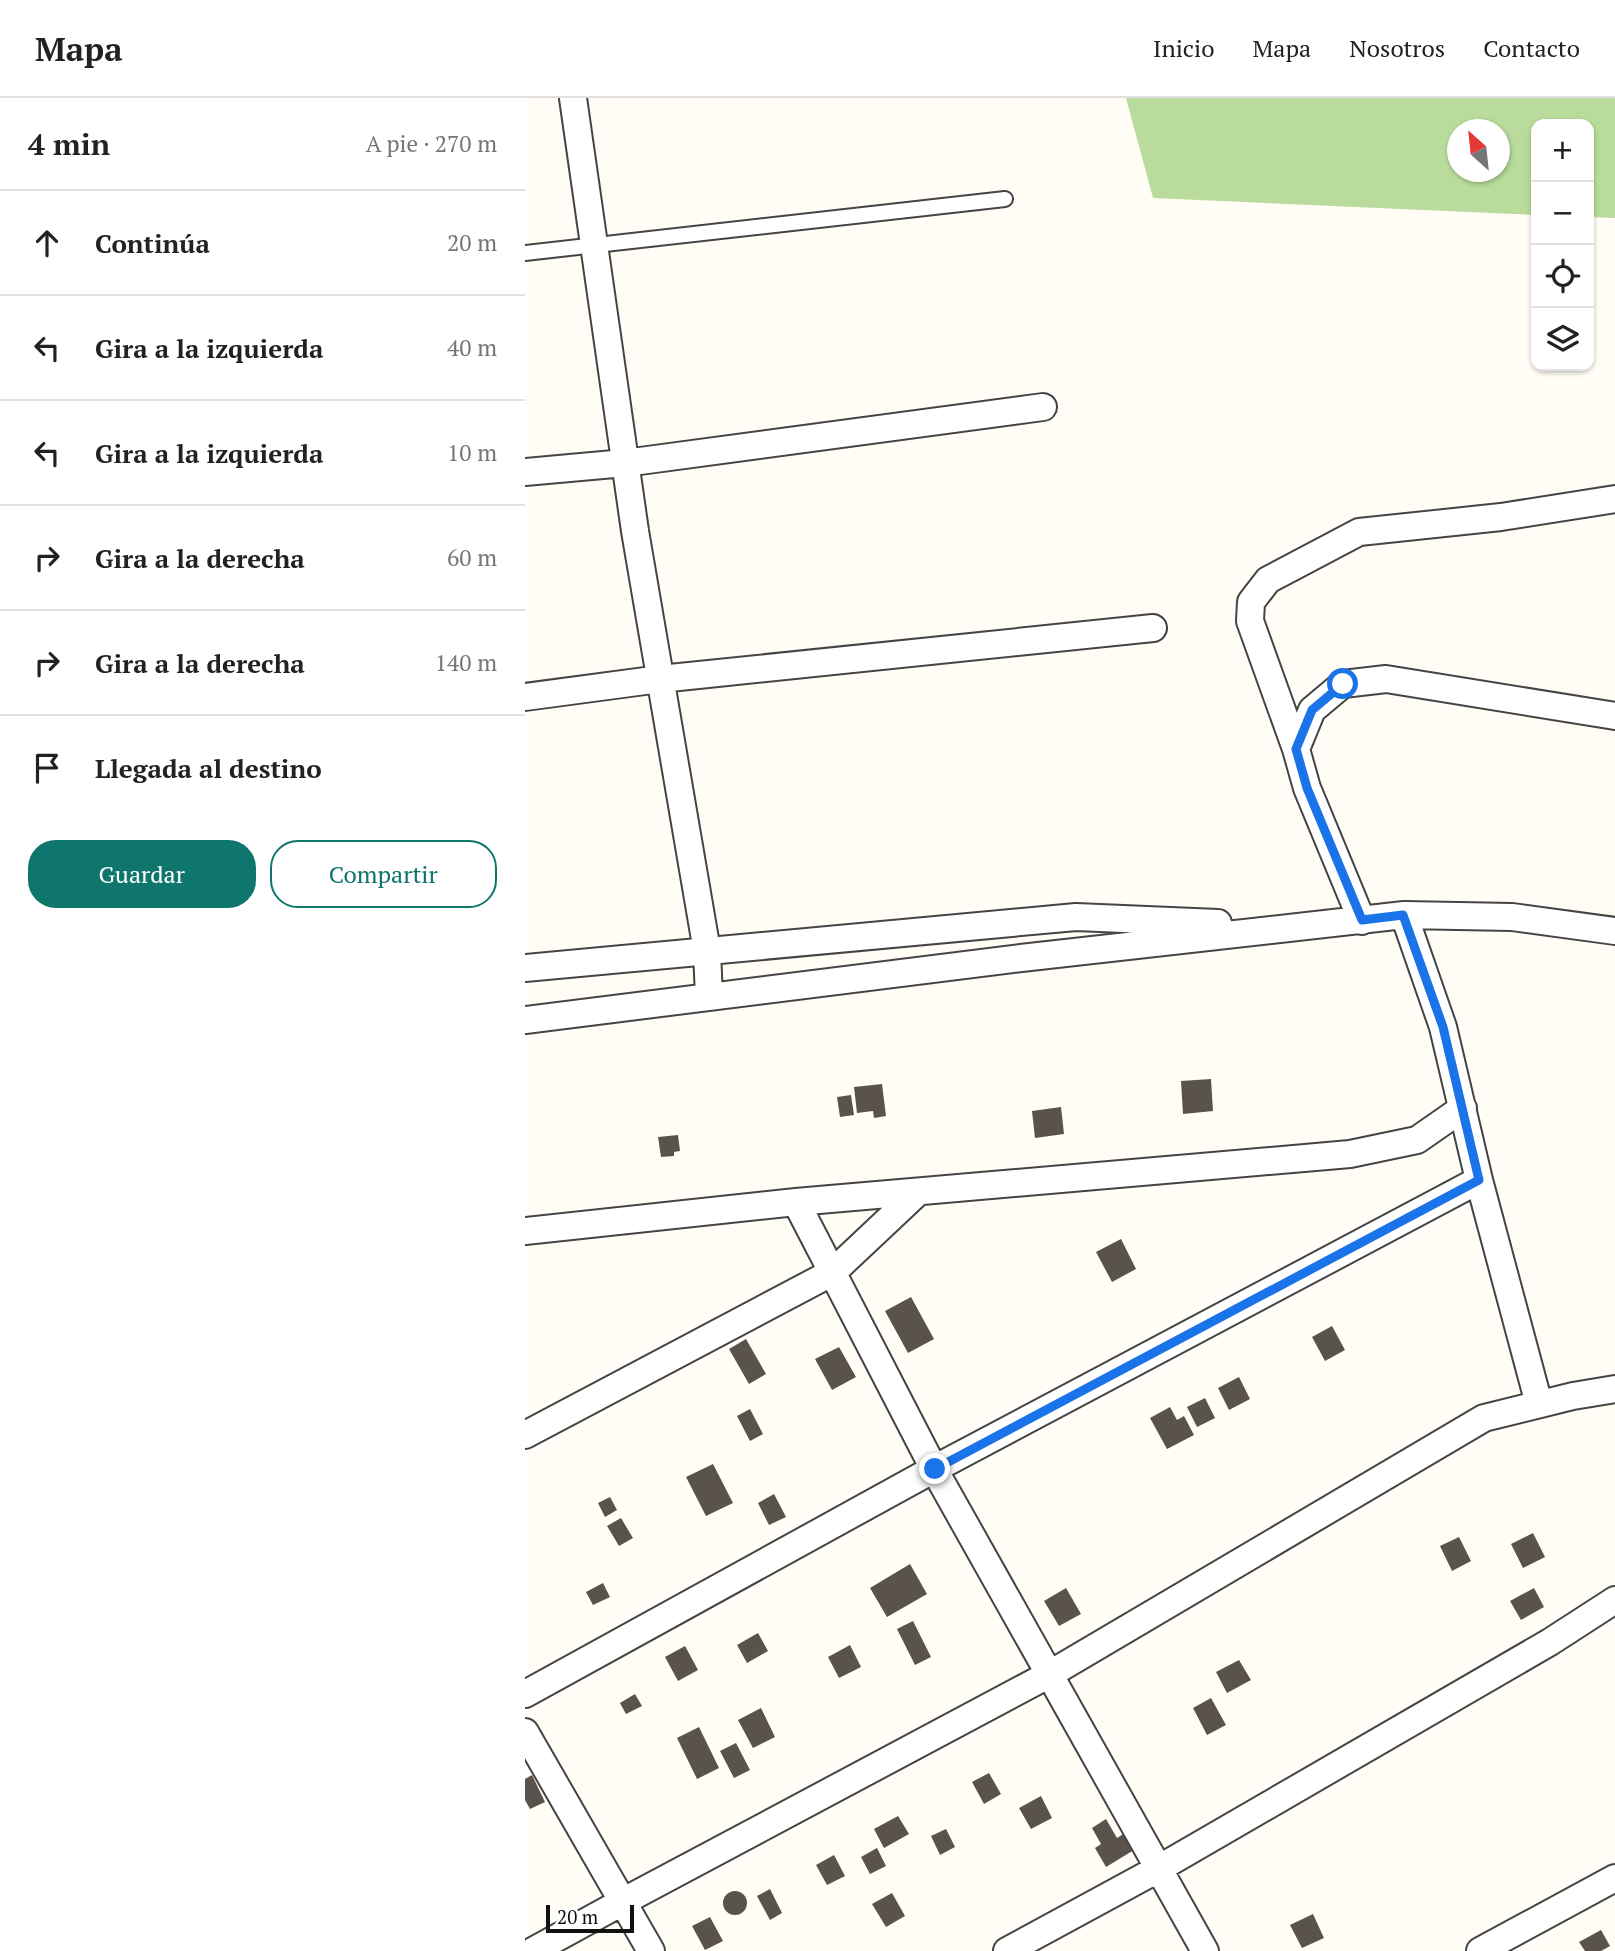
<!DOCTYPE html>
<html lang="es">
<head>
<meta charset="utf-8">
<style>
  :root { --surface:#fff; --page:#f2f2f2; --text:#222; --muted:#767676; --line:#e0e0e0; --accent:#0f766e }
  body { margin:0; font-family:"PT Serif",serif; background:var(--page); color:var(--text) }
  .controls { position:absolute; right:21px; top:21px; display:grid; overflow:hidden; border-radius:14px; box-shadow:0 2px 5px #0004 }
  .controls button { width:63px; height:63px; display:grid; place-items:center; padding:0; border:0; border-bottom:2px solid var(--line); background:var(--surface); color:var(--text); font:35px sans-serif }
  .compass { position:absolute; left:922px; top:21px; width:63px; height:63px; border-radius:50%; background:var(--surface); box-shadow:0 2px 5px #0004; rotate:333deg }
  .scale { position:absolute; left:21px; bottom:18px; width:88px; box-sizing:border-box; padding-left:7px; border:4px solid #111; border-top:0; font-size:19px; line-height:24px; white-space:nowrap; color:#111; -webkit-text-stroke:5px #fff; paint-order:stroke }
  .stop { position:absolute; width:21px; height:21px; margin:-16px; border:5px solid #1a73e8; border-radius:50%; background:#fff }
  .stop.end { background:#1a73e8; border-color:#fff; box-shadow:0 2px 7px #0008 }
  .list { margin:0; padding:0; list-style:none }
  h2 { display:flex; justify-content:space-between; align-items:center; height:91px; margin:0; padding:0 28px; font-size:30px }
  h2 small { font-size:23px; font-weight:400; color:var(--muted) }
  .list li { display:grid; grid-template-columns:46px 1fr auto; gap:21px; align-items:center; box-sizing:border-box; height:105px; padding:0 28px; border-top:2px solid var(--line) }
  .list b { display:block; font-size:26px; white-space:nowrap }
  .list em { font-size:23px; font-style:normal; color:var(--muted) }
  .actions { display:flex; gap:14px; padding:21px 28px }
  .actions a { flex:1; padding:16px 0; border:2px solid var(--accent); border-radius:28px; text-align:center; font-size:24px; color:var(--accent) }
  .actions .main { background:var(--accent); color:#fff }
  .icon { flex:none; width:38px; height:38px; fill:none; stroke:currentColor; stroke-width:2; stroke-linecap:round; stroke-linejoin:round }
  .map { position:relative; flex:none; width:1090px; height:1853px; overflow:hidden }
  header { display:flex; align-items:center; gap:42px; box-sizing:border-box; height:98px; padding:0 35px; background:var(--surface); border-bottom:2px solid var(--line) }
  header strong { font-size:33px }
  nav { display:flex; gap:38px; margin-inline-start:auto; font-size:24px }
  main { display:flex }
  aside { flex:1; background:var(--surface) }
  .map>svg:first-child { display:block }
  .forest { fill:#b9dc9c; fill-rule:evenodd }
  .building { fill:#5a524d }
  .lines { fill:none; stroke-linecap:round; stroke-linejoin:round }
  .lane-casing { stroke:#444; stroke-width:18 }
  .street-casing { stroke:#444; stroke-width:30 }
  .lane { stroke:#fff; stroke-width:14 }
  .street { stroke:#fff; stroke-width:26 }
  .route { stroke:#1a73e8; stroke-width:9 }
</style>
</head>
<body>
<header>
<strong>Mapa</strong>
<nav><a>Inicio</a><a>Mapa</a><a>Nosotros</a><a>Contacto</a></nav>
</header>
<main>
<aside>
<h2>4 min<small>A pie · 270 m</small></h2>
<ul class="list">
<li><svg class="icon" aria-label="ahead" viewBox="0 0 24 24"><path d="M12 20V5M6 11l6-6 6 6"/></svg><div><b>Continúa</b></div><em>20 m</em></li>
<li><svg class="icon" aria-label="left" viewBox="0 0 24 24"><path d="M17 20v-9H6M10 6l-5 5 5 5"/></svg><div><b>Gira a la izquierda</b></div><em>40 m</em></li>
<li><svg class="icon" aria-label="left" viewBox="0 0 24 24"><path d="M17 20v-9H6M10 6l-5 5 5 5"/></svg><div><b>Gira a la izquierda</b></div><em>10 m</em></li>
<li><svg class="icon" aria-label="right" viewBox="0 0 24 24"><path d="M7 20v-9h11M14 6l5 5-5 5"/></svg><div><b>Gira a la derecha</b></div><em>60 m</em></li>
<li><svg class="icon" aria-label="right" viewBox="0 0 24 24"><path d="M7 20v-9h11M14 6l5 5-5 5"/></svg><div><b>Gira a la derecha</b></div><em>140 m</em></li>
<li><svg class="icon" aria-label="arrive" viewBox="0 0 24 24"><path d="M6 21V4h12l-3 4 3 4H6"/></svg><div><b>Llegada al destino</b></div></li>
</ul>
<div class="actions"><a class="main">Guardar</a><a>Compartir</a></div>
</aside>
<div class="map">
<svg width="1090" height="1853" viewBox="0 0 1090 1853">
  <rect width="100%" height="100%" fill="#fffdf5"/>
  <path class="forest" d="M601,0H1090V120L1064,119V26H1011V117L628,100ZM932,32H974V74H932Z"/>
  <path class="building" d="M686,981L688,1013L658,1016L656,983Z
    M357,986L361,1018L349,1020L348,1013L332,1015L329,989Z
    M326,997L329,1017L315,1019L312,999Z
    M536,1009L539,1036L510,1040L507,1013Z
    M153,1037L155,1053L149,1054V1058L136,1059L133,1039Z
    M596,1141L611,1171L587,1184L571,1154Z
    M386,1199L409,1241L383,1255L360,1213Z
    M807,1228L820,1252L800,1263L787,1239Z
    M221,1241L241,1276L224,1286L204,1251Z
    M314,1249L331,1279L307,1292L290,1261Z
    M714,1279L725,1301L704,1312L693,1290Z
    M680,1300L690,1320L672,1329L662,1309Z
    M645,1309L652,1322L659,1318L669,1337L642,1351L625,1320Z
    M225,1311L238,1336L225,1343L212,1318Z
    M188,1366L208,1405L181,1418L161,1379Z
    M249,1396L261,1419L244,1427L233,1405Z
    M85,1399L92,1412L80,1419L73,1405Z
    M96,1420L108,1440L94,1448L82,1428Z
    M1008,1435L1020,1459L998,1470L986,1446Z
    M934,1439L946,1463L927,1473L915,1448Z
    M385,1466L402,1496L362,1519L345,1490Z
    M78,1485L85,1499L68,1507L61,1494Z
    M541,1490L556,1516L534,1528L519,1503Z
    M1009,1490L1019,1509L996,1522L985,1503Z
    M388,1523L406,1559L390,1567L372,1531Z
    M233,1535L243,1553L222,1565L212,1547Z
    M325,1547L336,1569L314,1580L303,1559Z
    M160,1548L173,1572L153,1583L140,1559Z
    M714,1562L726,1582L702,1595L691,1574Z
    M110,1596L117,1608L101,1616L95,1605Z
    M686,1600L701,1627L682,1637L668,1610Z
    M236,1610L250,1639L228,1650L213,1622Z
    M174,1629L194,1670L172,1681L152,1640Z
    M211,1645L225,1672L209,1680L195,1653Z
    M464,1675L476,1696L459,1706L447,1684Z
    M7,1677L20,1704L5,1711L0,1702V1681Z
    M516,1698L527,1720L506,1731L494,1710Z
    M373,1718L384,1736L359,1750L349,1731Z
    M581,1721L592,1740L600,1735L609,1752L581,1769L570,1750L576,1746L567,1730Z
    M421,1731L430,1749L415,1757L406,1738Z
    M352,1750L361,1768L345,1776L336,1759Z
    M309,1757L320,1778L302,1787L291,1767Z
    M245,1791L257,1815L245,1822L232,1798Z
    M198 1805a12 12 0 1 1 24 0a12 12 0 1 1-24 0Z
    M367,1795L380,1818L361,1829L347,1806Z
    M788,1816L799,1840L777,1850L765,1827Z
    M185,1819L198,1843L180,1852L167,1828Z
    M1076,1832L1085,1848L1076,1853H1060L1054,1844Z"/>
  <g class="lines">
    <g class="lane-casing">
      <path id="lane" d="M0,155L480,101"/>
    </g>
    <g class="street-casing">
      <path id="street" d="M48,0L110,433L182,853L184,899
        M0,374L100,365L518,309
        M0,599L135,581L628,530
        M771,651L787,612L818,586L861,581L1090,618
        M879,817L918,929L954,1082L1014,1306
        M837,823L782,690L771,651L725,523L726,504L743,482L834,434L976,419L1090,401
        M0,870L551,819L693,825
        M0,922L496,860L879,817L987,819L1090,833
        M271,1104L409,1371L680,1853
        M0,1133L271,1104L825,1056L892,1042L938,1010
        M0,1337L308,1174L393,1094
        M0,1596L409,1371L954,1082
        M0,1634L126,1853
        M8,1853L99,1803L525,1576L959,1320L1048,1298L1090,1291
        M482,1853L633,1771L1025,1544L1090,1502
        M955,1853L1090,1780"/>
    </g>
    <use href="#lane" class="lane"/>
    <use href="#street" class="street"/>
  </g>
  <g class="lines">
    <path class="route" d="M410,1371L954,1082L918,929L878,817L837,822L782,690L771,651L787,612L818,586"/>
  </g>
</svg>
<div class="controls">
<button>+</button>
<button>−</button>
<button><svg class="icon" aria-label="locate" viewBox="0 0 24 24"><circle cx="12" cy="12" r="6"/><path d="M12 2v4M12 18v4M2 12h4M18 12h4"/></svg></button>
<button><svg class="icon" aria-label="layers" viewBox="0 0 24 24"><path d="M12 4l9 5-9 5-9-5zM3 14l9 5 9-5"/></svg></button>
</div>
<svg class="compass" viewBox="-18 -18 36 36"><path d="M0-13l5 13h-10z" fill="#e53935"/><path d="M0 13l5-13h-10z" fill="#767676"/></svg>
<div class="scale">20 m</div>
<div class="stop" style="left:818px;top:586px"></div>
<div class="stop end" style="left:410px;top:1371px"></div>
</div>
</main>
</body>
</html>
